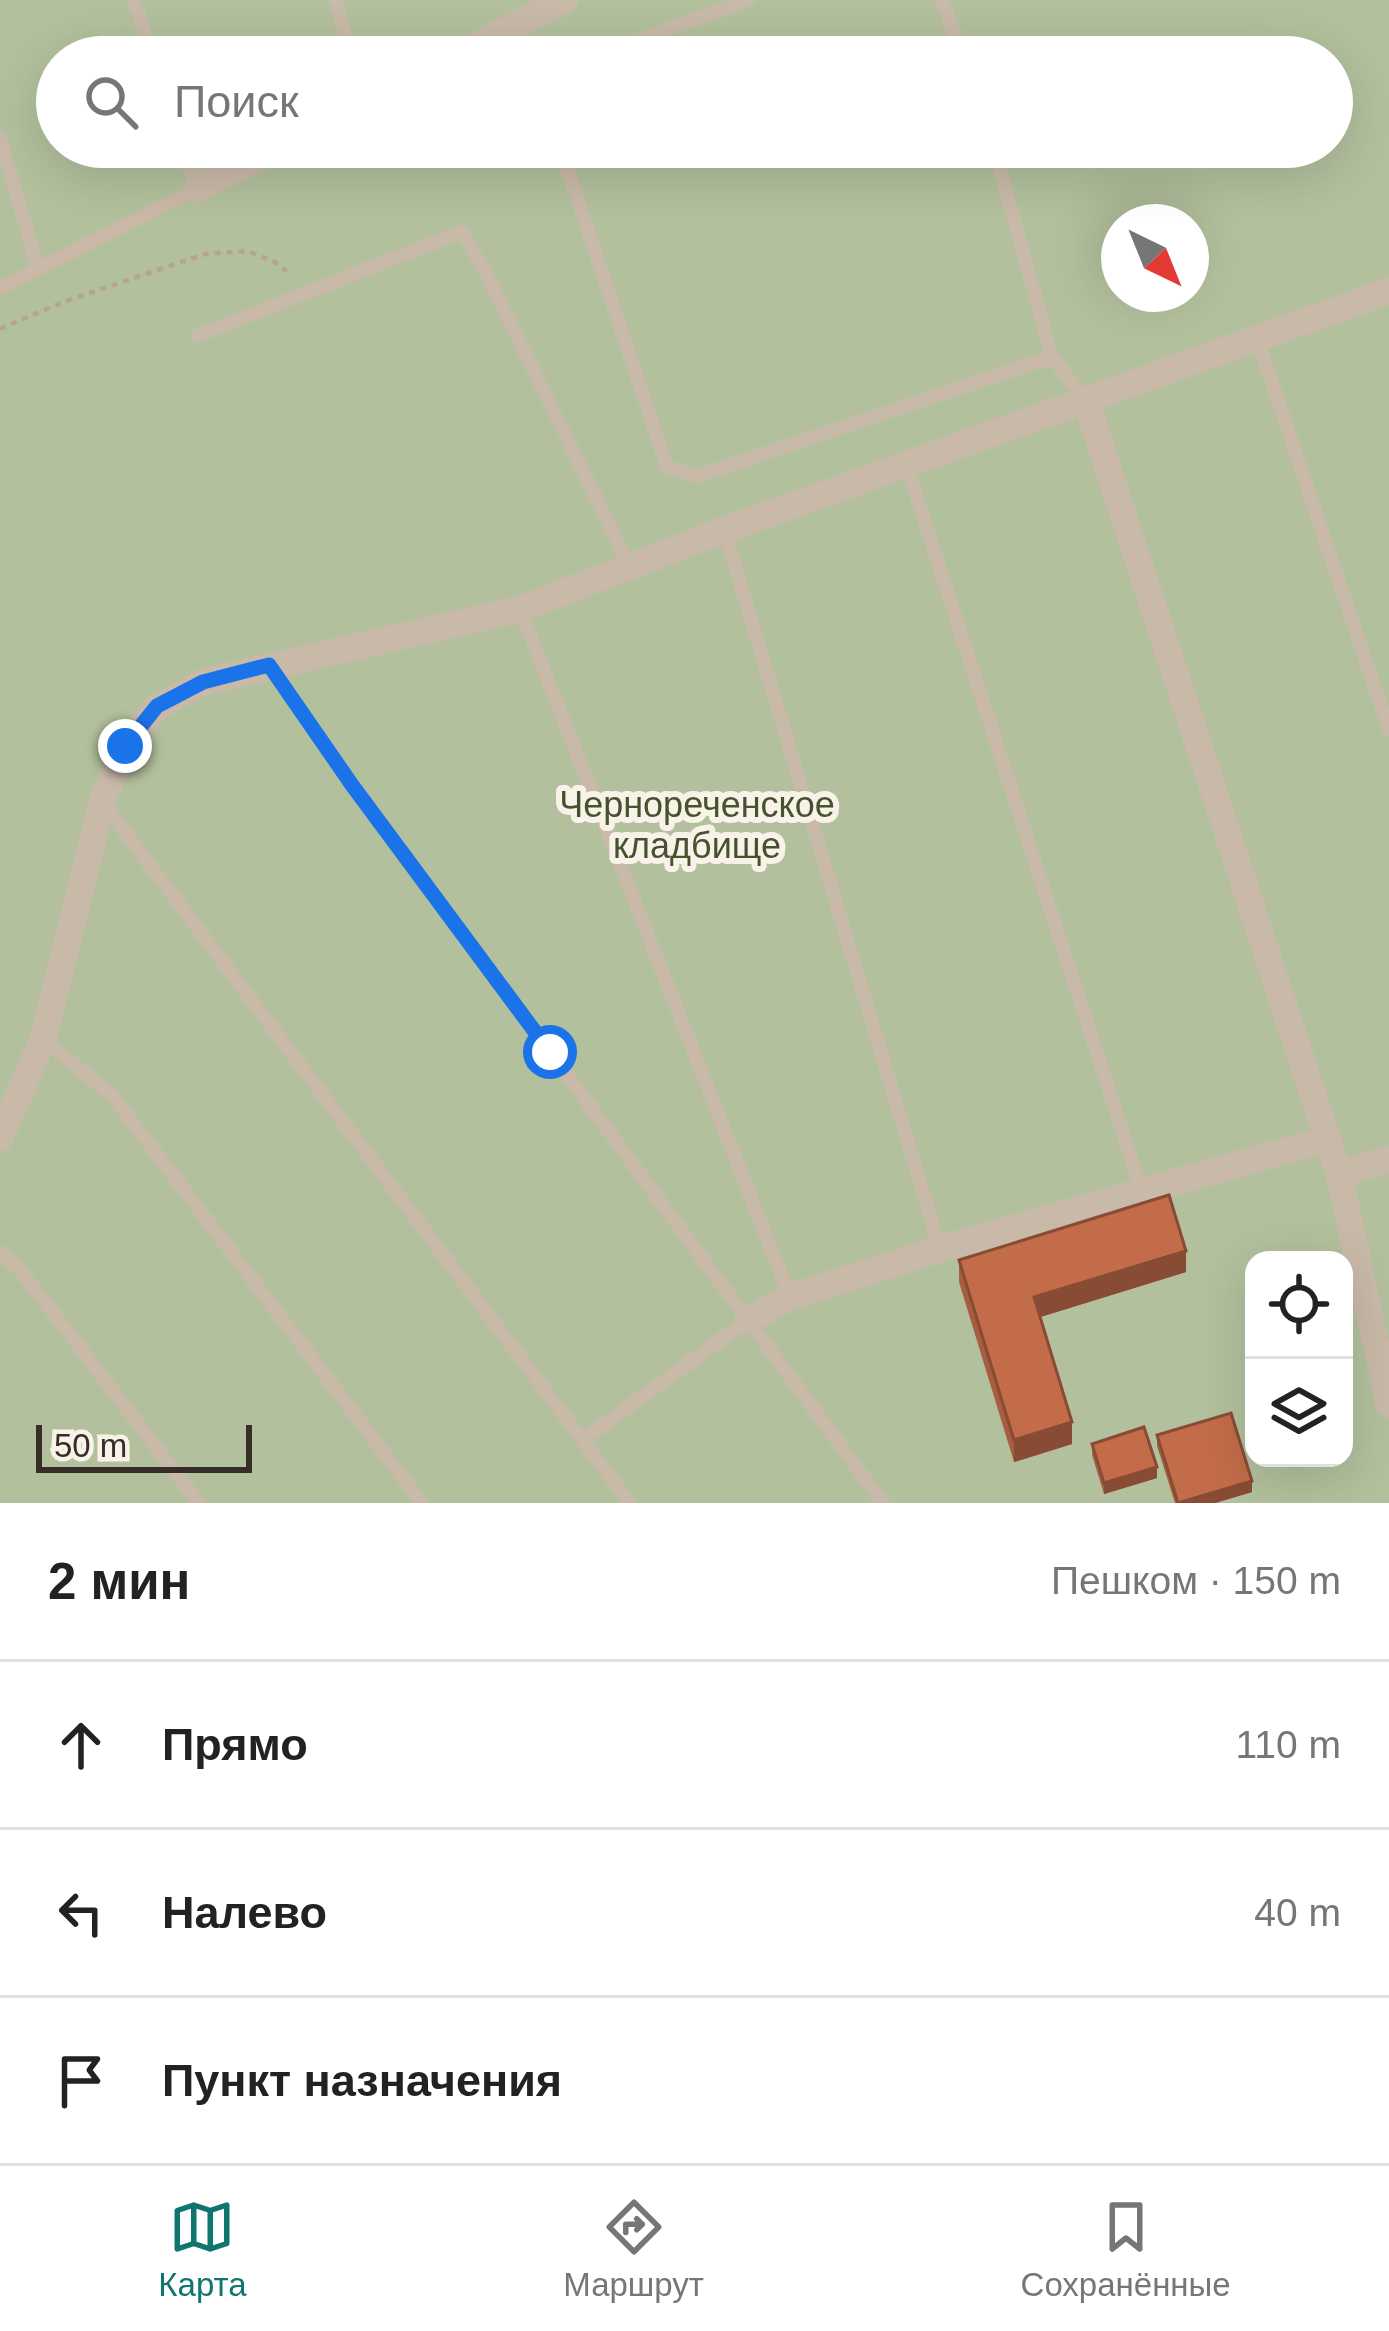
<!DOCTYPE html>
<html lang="ru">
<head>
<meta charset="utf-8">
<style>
  :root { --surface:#fff; --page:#f6f6f6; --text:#222; --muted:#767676; --line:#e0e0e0; --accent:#0f766e }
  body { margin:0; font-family:Helvetica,sans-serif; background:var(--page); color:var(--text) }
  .controls { position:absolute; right:36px; bottom:36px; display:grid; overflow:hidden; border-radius:24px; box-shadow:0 12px 48px #0002 }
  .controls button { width:108px; height:108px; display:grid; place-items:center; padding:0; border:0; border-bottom:3px solid var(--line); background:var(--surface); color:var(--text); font:60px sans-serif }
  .compass { position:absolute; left:1101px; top:204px; width:108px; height:108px; border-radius:50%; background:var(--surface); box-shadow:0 12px 48px #0002; rotate:137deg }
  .scale { position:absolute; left:36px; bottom:30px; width:216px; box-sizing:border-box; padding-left:12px; border:6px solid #362d28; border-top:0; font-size:33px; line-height:42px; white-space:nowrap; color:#362d28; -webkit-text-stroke:9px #f9f2e8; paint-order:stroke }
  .stop { position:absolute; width:36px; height:36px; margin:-27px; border:9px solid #1a73e8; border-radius:50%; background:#fff }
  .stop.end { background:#1a73e8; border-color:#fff; box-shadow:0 3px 12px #0008 }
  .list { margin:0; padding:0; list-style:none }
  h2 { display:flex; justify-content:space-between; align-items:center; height:156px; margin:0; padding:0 48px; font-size:51px }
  h2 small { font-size:39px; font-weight:400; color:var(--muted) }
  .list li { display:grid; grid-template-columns:78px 1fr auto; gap:36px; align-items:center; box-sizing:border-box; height:168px; padding:0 48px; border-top:3px solid var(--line) }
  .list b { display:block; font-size:45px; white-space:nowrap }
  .list em { font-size:39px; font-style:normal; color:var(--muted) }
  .icon { flex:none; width:66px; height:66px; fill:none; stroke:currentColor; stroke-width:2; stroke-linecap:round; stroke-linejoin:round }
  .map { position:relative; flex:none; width:1389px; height:1503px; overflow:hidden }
  .search { position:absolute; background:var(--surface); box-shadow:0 12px 48px #0002; left:36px; right:36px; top:36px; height:132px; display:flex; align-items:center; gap:30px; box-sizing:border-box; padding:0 42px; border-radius:66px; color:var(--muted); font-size:45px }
  .sheet { height:660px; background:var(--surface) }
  nav { display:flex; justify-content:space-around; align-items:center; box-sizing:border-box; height:168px; border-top:3px solid var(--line); background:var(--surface); font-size:33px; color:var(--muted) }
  nav a { display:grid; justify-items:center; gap:6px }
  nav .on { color:var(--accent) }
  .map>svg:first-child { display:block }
  .green { fill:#b2c09d; fill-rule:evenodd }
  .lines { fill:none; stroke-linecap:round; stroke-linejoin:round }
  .path { stroke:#b5a393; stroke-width:4.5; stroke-dasharray:6 6; stroke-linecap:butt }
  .lane { stroke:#c9b9a8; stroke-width:14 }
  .street { stroke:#c9b9a8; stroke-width:27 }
  .wall { fill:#a75d40 }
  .shaded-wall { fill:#884c34 }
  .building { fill:#c26c4a; stroke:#884c34; stroke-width:3 }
  .route { stroke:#1a73e8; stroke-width:15 }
  .labels { text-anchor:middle; stroke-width:12; stroke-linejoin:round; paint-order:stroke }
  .park-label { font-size:36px; fill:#44532d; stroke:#f9f2e8 }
</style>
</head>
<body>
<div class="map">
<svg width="1389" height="1503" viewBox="0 0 1389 1503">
  <rect width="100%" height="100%" fill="#f1e8dc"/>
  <path class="green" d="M0,0H1389V1503H0ZM57,57H1332V147H57ZM1119,222H1191V294H1119ZM1254,1260H1344V1458H1254Z"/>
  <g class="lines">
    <path class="path" d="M0,329L63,302L205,254L247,251L273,261L292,275"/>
    <path class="lane" d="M134,0L153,57
      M335,0L352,57
      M942,0L963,57
      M592,57L748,0
      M0,137L38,269
      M560,147L667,467L697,476L1052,357
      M994,147L1052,357L1086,401
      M0,288L197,189L183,147
      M197,336L461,232L482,265L630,567
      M1257,338L1389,730
      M906,464L1142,1192
      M724,530L940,1249
      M520,609L790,1297
      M269,665L353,785L883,1503
      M103,803L630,1503
      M43,1039L112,1095L422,1503
      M0,1252L21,1271L199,1503
      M584,1439L748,1320"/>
    <path class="street" d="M453,57L565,0
      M197,189L278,147
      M1086,401L1339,1174L1389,1405
      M0,1138L43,1039L102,802L125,746L157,707L203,682L520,609L724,530L1389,291
      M1339,1174L1389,1159
      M748,1320L790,1297L940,1249L1327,1139"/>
  </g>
  <path class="wall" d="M959,1260L1186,1272L1040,1317L1072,1444L1014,1462L959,1282Z
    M1157,1435L1252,1492L1215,1503H1175L1157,1446Z
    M1092,1444L1157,1478L1104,1494L1092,1455Z"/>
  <path class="shaded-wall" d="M1186,1251V1272L1034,1319V1297Z
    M1072,1422V1444L1014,1462V1440Z
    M1157,1467V1478L1104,1494V1483Z
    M1252,1481V1492L1215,1503H1178Z"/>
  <path class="building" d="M1169,1195L1186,1251L1034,1297L1072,1422L1014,1440L959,1260Z
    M1231,1413L1252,1481L1178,1503L1157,1435Z
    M1144,1427L1157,1467L1104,1483L1092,1444Z"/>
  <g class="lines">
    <path class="route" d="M125,746L157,706L203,682L269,665L352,785L550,1052"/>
  </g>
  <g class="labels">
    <g class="park-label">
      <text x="697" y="817">Чернореченское<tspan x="697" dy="41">кладбище</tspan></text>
    </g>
  </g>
</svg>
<div class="controls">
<button><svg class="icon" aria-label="locate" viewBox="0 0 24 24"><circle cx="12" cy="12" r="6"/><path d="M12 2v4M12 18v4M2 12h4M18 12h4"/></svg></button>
<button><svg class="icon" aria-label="layers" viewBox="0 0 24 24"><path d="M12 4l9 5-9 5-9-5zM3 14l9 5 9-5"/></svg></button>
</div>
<svg class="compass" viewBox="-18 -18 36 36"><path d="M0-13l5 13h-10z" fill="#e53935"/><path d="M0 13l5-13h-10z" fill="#767676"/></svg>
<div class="scale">50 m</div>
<div class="stop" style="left:550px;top:1052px"></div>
<div class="stop end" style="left:125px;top:746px"></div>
<div class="search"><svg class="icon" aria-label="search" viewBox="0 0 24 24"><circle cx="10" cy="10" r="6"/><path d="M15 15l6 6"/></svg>Поиск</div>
</div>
<section class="sheet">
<h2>2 мин<small>Пешком · 150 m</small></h2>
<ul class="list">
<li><svg class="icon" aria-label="ahead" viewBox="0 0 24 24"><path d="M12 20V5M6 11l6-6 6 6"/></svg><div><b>Прямо</b></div><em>110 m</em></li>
<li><svg class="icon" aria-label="left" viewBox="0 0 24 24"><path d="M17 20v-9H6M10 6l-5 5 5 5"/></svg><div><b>Налево</b></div><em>40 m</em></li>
<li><svg class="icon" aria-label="arrive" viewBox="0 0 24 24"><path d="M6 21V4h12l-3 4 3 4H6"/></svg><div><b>Пункт назначения</b></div></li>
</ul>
</section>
<nav>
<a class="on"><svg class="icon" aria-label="map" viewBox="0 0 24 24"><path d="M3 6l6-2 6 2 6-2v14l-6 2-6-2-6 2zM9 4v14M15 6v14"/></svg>Карта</a>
<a><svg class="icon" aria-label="directions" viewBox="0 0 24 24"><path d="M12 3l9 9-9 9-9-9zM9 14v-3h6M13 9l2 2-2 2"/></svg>Маршрут</a>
<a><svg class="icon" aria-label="saved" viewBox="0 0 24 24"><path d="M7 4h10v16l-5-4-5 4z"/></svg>Сохранённые</a>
</nav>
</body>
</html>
